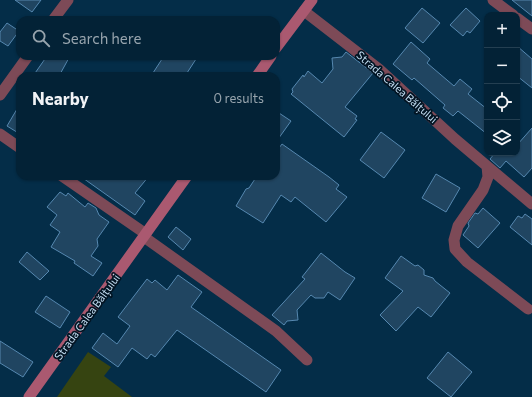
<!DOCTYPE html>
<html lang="en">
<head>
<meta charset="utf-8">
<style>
  :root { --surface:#032236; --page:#112f42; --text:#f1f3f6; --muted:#97a4ad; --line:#243f51 }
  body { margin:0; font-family:Commissioner,sans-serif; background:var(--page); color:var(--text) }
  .controls { position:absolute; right:12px; top:12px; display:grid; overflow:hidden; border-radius:8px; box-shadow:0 1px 3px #0004 }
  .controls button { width:36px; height:36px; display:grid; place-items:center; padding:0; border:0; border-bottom:1px solid var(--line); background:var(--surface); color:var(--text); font:20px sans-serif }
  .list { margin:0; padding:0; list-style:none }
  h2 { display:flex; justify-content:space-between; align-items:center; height:52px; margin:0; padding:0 16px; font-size:17px }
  h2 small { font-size:13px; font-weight:400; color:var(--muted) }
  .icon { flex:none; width:22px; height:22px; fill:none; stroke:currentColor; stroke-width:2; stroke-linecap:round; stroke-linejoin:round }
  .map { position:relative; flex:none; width:532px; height:397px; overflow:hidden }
  .search { position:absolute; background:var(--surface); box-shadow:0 1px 3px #0004; left:16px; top:16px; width:264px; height:44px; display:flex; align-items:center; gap:10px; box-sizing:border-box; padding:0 14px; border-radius:12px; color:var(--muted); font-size:15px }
  .panel { position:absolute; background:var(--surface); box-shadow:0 1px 3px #0004; left:16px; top:72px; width:264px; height:108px; border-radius:12px }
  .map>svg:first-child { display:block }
  .green { fill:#364411 }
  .building { fill:#204561; stroke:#5688b0 }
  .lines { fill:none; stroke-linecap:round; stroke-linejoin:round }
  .minor { stroke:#7d4a57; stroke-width:11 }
  .secondary { stroke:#aa5970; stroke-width:11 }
  .labels { text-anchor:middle; stroke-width:3.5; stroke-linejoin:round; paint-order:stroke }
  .street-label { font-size:11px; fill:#c2dcf1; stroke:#021423 }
</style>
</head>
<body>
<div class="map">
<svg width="532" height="397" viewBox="0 0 532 397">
  <rect width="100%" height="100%" fill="#042d48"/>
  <path class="green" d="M88,352L111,367L104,376L132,397H57Z"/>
  <path class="building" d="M15,0H41L32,12Z
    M512,0H532V16Z
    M422,8L440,23L423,43L405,28Z
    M466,8L480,21L470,33L467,31L463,36L450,25Z
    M7,23L19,31L8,46L0,41V32Z
    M411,42L430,59L427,63L454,86L460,79L472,89L468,94L487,109V134L458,111L453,116L443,108L445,105L414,78L412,80L393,64Z
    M517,46L532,59V88L517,76Z
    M346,52L373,73L345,107L357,116L355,119L357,120L344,137L291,94L293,92L292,89L303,75L304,77L308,71L322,83L333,69L332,58L342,57Z
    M47,56H70L59,76H33Z
    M164,56H198L185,76H151Z
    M20,104V134L7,126Z
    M276,111L291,121L276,142Z
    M532,128V168L524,177L506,161L500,168L490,159L495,153H517V145Z
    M381,132L405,150L384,178L360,160Z
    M282,144L329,177L339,185L336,189L347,197L326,222L295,197L291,202L281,195L263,223L236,206L246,189L249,188L257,176H276V152Z
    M436,174L460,188L446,212L422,198Z
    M80,176H149L135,193L145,201L135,215Z
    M60,192L66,196L68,193L85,207L88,203L96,208L99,215L109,222L97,239L98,246L91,256L102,263L93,276L74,263L75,261L51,247L60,232L50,225L57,215L47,207Z
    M483,208L500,223L478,248L463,235L469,226L468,223L475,213L478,214Z
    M525,214L532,219V245L510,227L518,216L522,218Z
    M176,227L191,239L183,250L168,237Z
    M27,252L49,271L40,280L19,262Z
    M321,253L345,272L355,278L340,300L328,292L324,298H315L311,295L297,310L298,320L287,321L284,325L272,315L305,279L302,277Z
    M401,256L415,266L418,265L424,270V275L433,278L435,281L450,293L431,317L418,307L396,331L380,315L403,291L385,278Z
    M178,275L202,292L191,307L281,370L266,392L177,330L155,357L151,354L147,359L132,348L118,367L92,348L103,333L117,344L130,326L118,317L147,279L152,283L155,280L167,290Z
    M46,296L70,312L60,328L35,312Z
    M0,341L33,362L23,377L0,363Z
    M448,352L472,372L451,397L427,378Z"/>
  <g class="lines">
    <path class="minor" d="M493,0L513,15
      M304,11L379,69L455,139L532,204
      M517,18L532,29
      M53,20L68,0
      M0,95L28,56
      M0,134L20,148
      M487,166L488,177L483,190L458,226L454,240L455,249L467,262L528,309
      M62,176L146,234
      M144,237L276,331L307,360"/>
    <path class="secondary" d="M276,48L312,0
      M257,76L271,56
      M29,397L187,176"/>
  </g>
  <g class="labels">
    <g class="street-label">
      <text transform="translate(397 87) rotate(41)" y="4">Strada Calea Bălțului</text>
      <text transform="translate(87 317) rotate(-54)" y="4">Strada Calea Bălțului</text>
    </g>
  </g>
</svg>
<div class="controls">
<button>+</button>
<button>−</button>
<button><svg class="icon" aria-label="locate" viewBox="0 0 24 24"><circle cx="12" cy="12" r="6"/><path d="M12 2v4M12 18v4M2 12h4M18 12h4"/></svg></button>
<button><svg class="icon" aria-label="layers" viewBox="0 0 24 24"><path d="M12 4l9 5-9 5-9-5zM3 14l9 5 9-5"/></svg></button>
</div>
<div class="search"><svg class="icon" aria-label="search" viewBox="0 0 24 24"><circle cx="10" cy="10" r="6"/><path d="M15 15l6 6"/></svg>Search here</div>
<section class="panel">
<h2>Nearby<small>0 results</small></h2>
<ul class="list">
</ul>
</section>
</div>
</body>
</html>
